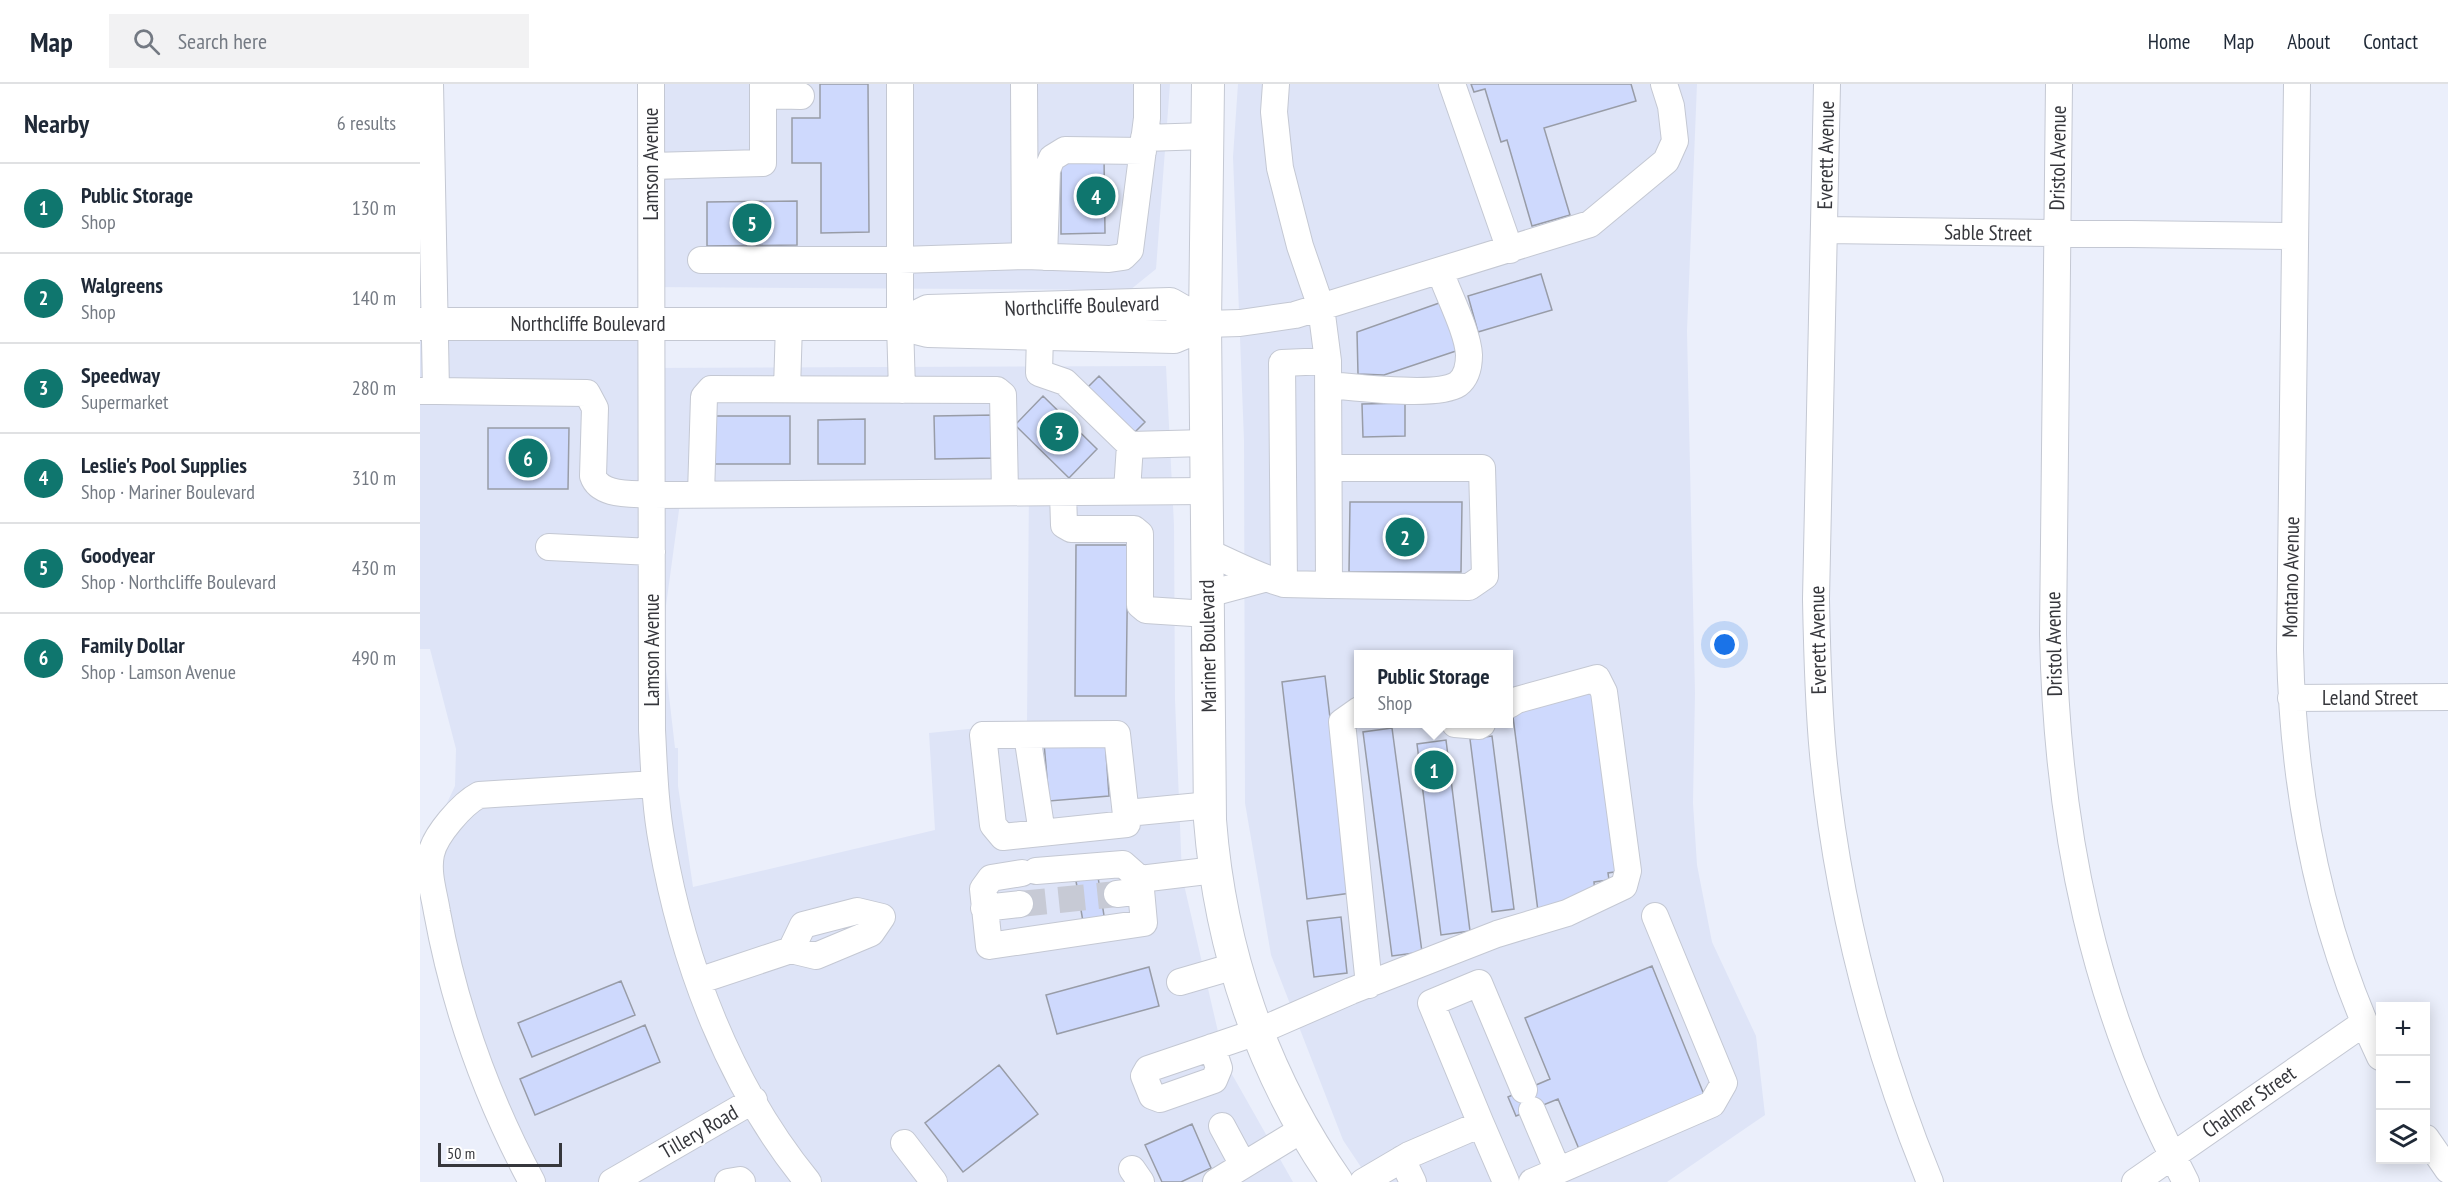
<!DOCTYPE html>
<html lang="en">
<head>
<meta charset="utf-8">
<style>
  :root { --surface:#fff; --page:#f2f2f3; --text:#1f2937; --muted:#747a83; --line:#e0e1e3; --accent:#0f766e }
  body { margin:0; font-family:"PT Sans Narrow",sans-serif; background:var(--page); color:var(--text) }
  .controls { position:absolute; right:18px; bottom:18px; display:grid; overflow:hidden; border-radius:0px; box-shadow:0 3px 15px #0003 }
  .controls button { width:54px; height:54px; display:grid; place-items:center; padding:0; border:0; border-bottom:2px solid var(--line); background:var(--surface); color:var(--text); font:30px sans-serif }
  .scale { position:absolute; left:18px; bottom:15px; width:124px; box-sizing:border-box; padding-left:6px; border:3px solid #36373c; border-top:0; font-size:16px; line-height:21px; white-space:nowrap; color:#36373c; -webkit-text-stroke:4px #fff; paint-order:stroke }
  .you { position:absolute; left:1305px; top:561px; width:21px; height:21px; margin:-15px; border:4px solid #fff; border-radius:50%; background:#1a73e8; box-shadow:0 0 0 9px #1a73e833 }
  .badge { display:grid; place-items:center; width:39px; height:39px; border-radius:50%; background:var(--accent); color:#fff; font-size:20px; font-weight:700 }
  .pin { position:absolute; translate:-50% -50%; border:3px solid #fff; box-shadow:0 2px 6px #0006 }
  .popup { position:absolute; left:934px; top:566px; width:159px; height:78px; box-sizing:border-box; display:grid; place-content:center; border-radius:0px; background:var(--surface); filter:drop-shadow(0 2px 4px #0005); font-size:20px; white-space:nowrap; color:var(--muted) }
  .popup b { font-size:22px; color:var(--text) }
  .popup::after { content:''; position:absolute; left:50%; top:100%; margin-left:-12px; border:12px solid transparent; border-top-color:var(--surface) }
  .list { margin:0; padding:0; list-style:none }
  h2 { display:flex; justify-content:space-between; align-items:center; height:78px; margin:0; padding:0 24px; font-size:26px }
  h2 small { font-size:20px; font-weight:400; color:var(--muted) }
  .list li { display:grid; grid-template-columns:39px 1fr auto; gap:18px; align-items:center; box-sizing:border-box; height:90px; padding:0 24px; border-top:2px solid var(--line) }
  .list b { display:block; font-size:22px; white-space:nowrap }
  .list p { margin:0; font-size:20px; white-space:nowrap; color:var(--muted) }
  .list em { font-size:20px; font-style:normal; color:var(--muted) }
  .icon { flex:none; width:33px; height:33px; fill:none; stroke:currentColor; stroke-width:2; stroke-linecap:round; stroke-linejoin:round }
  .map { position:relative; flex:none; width:2028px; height:1098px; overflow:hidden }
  header { display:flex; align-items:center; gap:36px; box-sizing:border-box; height:84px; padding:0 30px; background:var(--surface); border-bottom:2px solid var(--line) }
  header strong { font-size:28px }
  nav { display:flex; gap:33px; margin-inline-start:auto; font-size:21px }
  .search { width:420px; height:54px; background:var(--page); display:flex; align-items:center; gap:15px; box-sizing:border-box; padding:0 21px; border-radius:0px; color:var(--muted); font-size:22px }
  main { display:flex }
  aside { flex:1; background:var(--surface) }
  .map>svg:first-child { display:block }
  .built { fill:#dee4f7; fill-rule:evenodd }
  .building { fill:#ced9fd; stroke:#989ca7; stroke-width:1.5 }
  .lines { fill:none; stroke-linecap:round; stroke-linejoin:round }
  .minor-tunnel { stroke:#c7cad5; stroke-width:26; stroke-dasharray:26 13; stroke-linecap:butt }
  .minor-casing { stroke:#c4c8d3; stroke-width:28 }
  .major-casing { stroke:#c4c8d3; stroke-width:34 }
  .minor { stroke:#fff; stroke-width:26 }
  .major { stroke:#fff; stroke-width:32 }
  .labels { text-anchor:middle; stroke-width:4.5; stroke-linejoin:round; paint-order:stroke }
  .street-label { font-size:21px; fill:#36373c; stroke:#fff }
</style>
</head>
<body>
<header>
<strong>Map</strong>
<div class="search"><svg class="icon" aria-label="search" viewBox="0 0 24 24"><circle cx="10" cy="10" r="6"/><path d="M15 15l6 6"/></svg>Search here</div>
<nav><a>Home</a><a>Map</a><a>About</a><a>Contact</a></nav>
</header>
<main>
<aside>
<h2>Nearby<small>6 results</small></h2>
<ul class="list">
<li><span class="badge">1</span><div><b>Public Storage</b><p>Shop</p></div><em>130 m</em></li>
<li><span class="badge">2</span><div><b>Walgreens</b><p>Shop</p></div><em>140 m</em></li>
<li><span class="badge">3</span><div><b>Speedway</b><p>Supermarket</p></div><em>280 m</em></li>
<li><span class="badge">4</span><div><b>Leslie's Pool Supplies</b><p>Shop · Mariner Boulevard</p></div><em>310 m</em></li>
<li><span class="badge">5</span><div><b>Goodyear</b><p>Shop · Northcliffe Boulevard</p></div><em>430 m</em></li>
<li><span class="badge">6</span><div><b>Family Dollar</b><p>Shop · Lamson Avenue</p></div><em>490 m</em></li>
</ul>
</aside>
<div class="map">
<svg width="2028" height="1098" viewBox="0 0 2028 1098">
  <rect width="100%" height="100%" fill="#ebeffb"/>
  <path class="built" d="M228,0H750L736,185L710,206L229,203Z
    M818,0H1277L1267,247L1275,609L1273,719L1277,781L1292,858L1336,952L1345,1031L1247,1098H951L923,1056L851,871L825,719L824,356L813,73ZM939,570H1089V640H939Z
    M0,249H229V284L746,282L754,441L755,616L762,792L805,978L873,1098H118L10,836L19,736L35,702L36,665L10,565H0ZM609,401L607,639L509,649L515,746L273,803L258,702V664H255L242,551L262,404Z"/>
  <path class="building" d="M400,0H448L449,148L401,149V79H372V34H400Z
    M1051,0H1211L1216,17L1124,44L1150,131L1112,142L1087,56L1081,58L1065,5L1054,8Z
    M641,72H684L685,149L641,150Z
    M377,117V161L287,162V118Z
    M1121,190L1132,226L1058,248L1048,212Z
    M1022,218L1039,266L964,291L938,290L937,248Z
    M679,292L725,338L712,351L665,306Z
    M623,312L677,365L649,394L595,341Z
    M985,319V352L943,353L942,320Z
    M575,331L576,374L515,375L514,332Z
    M293,332H370V380H292Z
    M445,335V380H398V336Z
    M68,344H149L148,405H68Z
    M930,418H1042L1041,488H929Z
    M656,461H708L706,612H655Z
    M905,592L931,809L887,815L862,598Z
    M1176,606L1201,787L1188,789L1189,796L1174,798L1175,809L1118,827L1092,625Z
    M972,644L1002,868L972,872L943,648Z
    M1072,652L1094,825L1072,828L1050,655Z
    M685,654L689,712L629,717L624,659Z
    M1026,656L1050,847L1021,851L997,660Z
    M678,793L687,851L666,855L656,797Z
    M921,833L927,889L894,893L887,837Z
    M1232,882L1285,1013L1159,1065L1138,1015L1096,1032L1088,1013L1130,995L1105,934Z
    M729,883L739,922L637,950L626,911Z
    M201,897L215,931L112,973L98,939Z
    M225,941L240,978L115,1031L100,995Z
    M579,981L618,1030L543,1088L505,1039Z
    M772,1040L791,1084L761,1098H742L725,1061Z"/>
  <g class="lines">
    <path class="minor-tunnel" d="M600,820L697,810"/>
    <g class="minor-casing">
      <path id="minor" d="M231,0L232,646C234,683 235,722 242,759C263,879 310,1003 388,1098
        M480,0V240L482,306
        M1032,0L1090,166
        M1407,0L1396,515C1397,567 1398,618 1403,670C1417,818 1454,961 1510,1098
        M1639,0L1633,550C1637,747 1673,923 1766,1098
        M1877,0L1870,566C1873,707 1899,845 1960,973
        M343,11L381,12
        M724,54L787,52
        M231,82L343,79V0
        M1405,146L1875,152
        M605,172L689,175L703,173L710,166L727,34V0
        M624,173L627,86L632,74L645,66L723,67
        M281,176H480L605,172L604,0
        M785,240L820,239L875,231L1170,140L1246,77L1255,57L1251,22L1244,0
        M620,250L619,289L645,298L710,361L707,407
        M909,301C935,303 1017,314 1038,300C1047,293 1049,281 1049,271C1048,248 1028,210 1020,187
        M367,305L369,240
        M0,307H16L10,0
        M16,307L167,309L175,324L173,392C180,413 214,409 232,411L787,407
        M710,361L786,359
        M909,384H1062L1065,492L1049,503L909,501
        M643,408L644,441L651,445H714L720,450V521L726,526L788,530
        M281,410L284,313L291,305L577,306L583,311L585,408
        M129,463L232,468
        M787,468C813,479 838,493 864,500L862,279L908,277L901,223L880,162L860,84L854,28L856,0
        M864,500L909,501L908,277
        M788,510L844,495
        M1871,614L2028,613
        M939,626L922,638L949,901
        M1035,640L1059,642L1062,640
        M697,650L707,740L583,753L573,741L563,651Z
        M607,651L622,749
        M707,729L790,721
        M616,787L703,780L720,795L795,786
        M602,789L571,794L563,805L569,862L724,839L720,795
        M697,810L721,807
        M564,824L600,820
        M278,897L371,866L396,872L451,849L462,833L437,827L383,841L371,866
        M760,898L815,882
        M792,963L799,984L794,996L740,1015L732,1012L724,992L728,985L837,948L931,907L1077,850L1147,829L1204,802L1208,787L1184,608L1177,594L1097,616L1089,621
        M1112,1026L1138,1087
        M1061,1040L1011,919L1059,899L1104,1006
        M802,1042L823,1081
        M2006,1054L2028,1086
        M484,1059L514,1098
        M982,1075L993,1098
        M712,1085L721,1098
        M112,1098C67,1014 34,921 17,828C14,809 7,789 11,770C15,751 42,720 59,711L235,700
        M192,1098L334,1016
        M308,1098L320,1096L322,1098
        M796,1098L883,1045
        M943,1098L989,1071L1061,1040L1086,1098
        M1112,1098L1292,1020L1304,999L1235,832
        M1715,1098L1944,939"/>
    </g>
    <g class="major-casing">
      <path id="major" d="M788,0L785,240L790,736C800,866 842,990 917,1098
        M500,231L508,227L750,220L785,240
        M0,240H480L508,247L754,253L785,240"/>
    </g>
    <use href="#minor" class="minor"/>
    <use href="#major" class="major"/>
  </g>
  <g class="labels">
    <g class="street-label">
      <text transform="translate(1406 71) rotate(-89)" y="7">Everett Avenue</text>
      <text transform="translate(1638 74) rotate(-89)" y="7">Dristol Avenue</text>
      <text transform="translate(231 80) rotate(-90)" y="7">Lamson Avenue</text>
      <text transform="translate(1568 149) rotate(1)" y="7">Sable Street</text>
      <text transform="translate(662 222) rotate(-2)" y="7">Northcliffe Boulevard</text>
      <text x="168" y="247">Northcliffe Boulevard</text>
      <text transform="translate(1871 493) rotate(-89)" y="7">Montano Avenue</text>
      <text transform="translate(1398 556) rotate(-91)" y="7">Everett Avenue</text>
      <text transform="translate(1634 560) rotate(-91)" y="7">Dristol Avenue</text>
      <text transform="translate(788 562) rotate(-91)" y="7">Mariner Boulevard</text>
      <text transform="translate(232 566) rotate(-90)" y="7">Lamson Avenue</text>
      <text x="1950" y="621">Leland Street</text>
      <text transform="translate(1829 1018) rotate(-35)" y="7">Chalmer Street</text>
      <text transform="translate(279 1048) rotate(-30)" y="7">Tillery Road</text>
    </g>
  </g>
</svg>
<div class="controls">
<button>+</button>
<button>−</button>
<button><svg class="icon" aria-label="layers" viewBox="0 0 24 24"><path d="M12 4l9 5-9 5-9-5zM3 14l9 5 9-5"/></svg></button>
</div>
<div class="scale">50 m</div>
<div class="you"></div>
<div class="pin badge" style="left:1014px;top:686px">1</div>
<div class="popup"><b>Public Storage</b>Shop</div>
<div class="pin badge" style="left:985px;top:453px">2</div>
<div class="pin badge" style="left:639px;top:348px">3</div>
<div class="pin badge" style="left:676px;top:112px">4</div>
<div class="pin badge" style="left:332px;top:139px">5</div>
<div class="pin badge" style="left:108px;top:374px">6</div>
</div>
</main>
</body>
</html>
